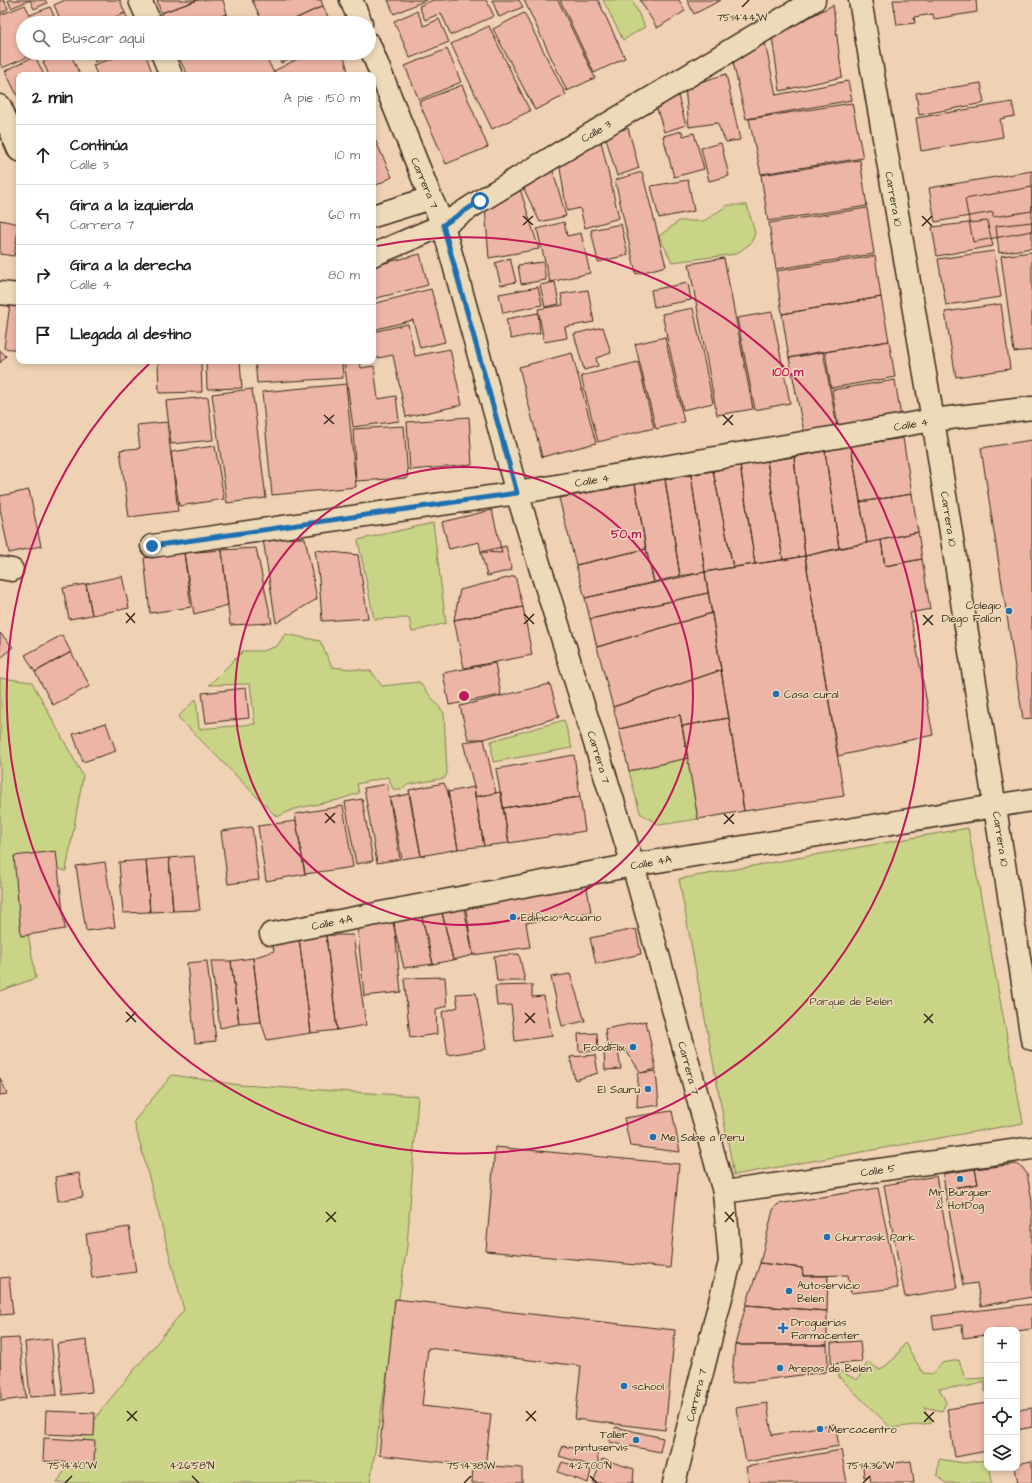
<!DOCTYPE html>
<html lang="es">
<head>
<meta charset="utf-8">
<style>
  :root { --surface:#fff; --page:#f2f2f2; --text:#222; --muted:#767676; --line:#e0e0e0 }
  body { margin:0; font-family:"Architects Daughter",sans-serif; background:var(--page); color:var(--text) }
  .controls { position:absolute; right:12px; bottom:12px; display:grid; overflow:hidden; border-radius:8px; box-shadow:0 2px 6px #0003 }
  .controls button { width:36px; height:36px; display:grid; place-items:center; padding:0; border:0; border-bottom:1px solid var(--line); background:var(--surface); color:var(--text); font:20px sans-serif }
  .stop { position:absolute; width:12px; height:12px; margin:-9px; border:3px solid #1f6fb2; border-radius:50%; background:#fff }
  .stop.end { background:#1f6fb2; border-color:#fff; box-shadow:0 1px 4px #0008 }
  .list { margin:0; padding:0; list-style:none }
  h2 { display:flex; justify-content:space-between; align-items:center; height:52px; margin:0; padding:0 16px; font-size:17px }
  h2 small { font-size:13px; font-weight:400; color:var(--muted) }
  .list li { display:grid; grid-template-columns:26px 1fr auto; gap:12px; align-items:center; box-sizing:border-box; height:60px; padding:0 16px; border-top:1px solid var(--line) }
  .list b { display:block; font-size:15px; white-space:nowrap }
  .list p { margin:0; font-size:13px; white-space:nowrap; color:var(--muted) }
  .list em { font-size:13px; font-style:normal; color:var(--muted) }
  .icon { flex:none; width:22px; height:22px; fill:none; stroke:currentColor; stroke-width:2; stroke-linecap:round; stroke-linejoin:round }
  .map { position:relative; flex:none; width:1032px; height:1483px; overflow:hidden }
  .search { position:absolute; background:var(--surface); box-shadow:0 2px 6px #0003; left:16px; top:16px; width:360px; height:44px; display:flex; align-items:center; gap:10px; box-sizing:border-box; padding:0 14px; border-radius:22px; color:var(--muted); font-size:15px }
  .panel { position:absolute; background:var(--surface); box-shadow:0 2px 6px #0003; left:16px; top:72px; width:360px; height:292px; border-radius:8px }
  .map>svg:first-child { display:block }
  .green { fill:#c9d487; stroke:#827f52 }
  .building { fill:#edb5a6; stroke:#3b2a1e }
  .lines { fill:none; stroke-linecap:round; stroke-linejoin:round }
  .minor-casing { stroke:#3b2a1e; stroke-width:25 }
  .minor { stroke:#eddab8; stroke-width:22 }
  .route { stroke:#1f6fb2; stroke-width:5 }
  .ticks { fill:none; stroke:#3b2a1e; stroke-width:1.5 }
  .ring { fill:none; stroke:#c2185b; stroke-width:2 }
  .poi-dot { fill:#1f6fb2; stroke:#eddab8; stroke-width:1.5 }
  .labels { text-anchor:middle; stroke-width:3; stroke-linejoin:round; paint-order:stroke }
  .street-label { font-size:11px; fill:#3b2a1e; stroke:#eddab8 }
  .poi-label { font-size:11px; fill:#3b2a1e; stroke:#eddab8; text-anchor:start }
  .park-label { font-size:11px; fill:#50442e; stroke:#eddab8 }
  .ticks-label { font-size:10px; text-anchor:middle; fill:#3b2a1e; stroke:#eddab8; stroke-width:3; stroke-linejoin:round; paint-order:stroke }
  .centre { fill:#c2185b; stroke:#eddab8; stroke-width:2 }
  .ring-label { font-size:12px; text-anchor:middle; font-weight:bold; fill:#c2185b; stroke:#eddab8; stroke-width:3; stroke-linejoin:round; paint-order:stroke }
</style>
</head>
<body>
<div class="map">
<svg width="1032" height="1483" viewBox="0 0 1032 1483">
  <rect width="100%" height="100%" fill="#efd1b4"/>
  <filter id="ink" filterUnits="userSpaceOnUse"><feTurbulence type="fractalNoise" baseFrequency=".025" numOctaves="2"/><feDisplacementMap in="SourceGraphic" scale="8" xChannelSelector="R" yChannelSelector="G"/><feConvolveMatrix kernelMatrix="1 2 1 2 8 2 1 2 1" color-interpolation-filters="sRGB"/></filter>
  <g filter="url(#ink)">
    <path class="green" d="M603,0H632L645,27L623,40Z
      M728,205H747L755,233L751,243L736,254L672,262L659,236L679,221H704Z
      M433,523L446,623L412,632L409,618L374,619L358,540Z
      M285,634L320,641L332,667L371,671L382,686L419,682L444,713L447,773L445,778L407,785L402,790L393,789L388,777L357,784L359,793L338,800L294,809L277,817L178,717L196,699L199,729L255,724L250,684L209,685L243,651H263L277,646Z
      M0,678L32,682L83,776L66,871L14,856L36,978L0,991Z
      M564,720L572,748L493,762L491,741Z
      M688,758L698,819L659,825L640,813L629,771Z
      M968,828L1023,1123L734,1175L679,879Z
      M172,1075L240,1085L418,1096L407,1246L370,1483H57L101,1410L184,1310L134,1121Z
      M905,1343L923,1373L932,1374L942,1363L959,1360L965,1379L987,1378V1393L985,1391V1382L966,1387L939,1388L946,1402L942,1411L924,1407L932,1423L891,1428L839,1377L838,1370L857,1380L868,1362L880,1370L895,1358Z
      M939,1459L963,1463L987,1460V1468H990L992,1483H945L937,1475Z"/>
    <path class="building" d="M0,0H4L8,9L0,13Z
      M8,0H45L47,3L34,9L30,0L11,8Z
      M65,0H120L125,13L101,23H62L54,5Z
      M157,0H198L161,13Z
      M198,0H223L227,14L201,23H165L161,13Z
      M252,0H321L323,6L286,23H263Z
      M388,0H426L394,14Z
      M433,0H486L494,16L451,35L441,13L425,20L419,6Z
      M492,0H519L523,7L499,17Z
      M524,0H558L595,78L567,91Z
      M560,0H598L625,58L594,73Z
      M640,0H679L685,11L657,28Z
      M687,0H721L694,14Z
      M893,0H976L977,12L934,19L933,14L914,17L915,23L897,25Z
      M25,5L30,15L50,7L57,23H23V53H37L2,68L0,63V15Z
      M833,5L842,77L780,91L772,37Z
      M323,6L331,23H286Z
      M417,11L424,26L439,19L449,42L410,58L394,21Z
      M125,13L130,23H101Z
      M524,13L566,95L535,110L493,29Z
      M227,14L231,23H201Z
      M489,26L530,111L492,129L451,44Z
      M763,33L776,95L848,81L852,100L746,119L731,53Z
      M447,49L461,82L419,100L405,66Z
      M61,53H70L80,75H49L43,62Z
      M91,53H119L95,62Z
      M129,53H145L153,75H97L93,65Z
      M189,53H264L275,75H188L178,57Z
      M277,53H305L281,63Z
      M309,53H343L349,75H275L274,71Z
      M35,56L44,75H19V99L5,71Z
      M726,74L740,140L726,142L717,123L689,127L685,87Z
      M981,83L984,103L919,115L916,93Z
      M462,85L488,147L446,164L419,102Z
      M678,96L686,125L664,132L655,102Z
      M1012,102L1015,116L1000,119L1003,137L921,151L916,118Z
      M852,103L863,158L761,174L749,119Z
      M628,128L639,168L617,176L605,135Z
      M682,131L683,136L694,133L704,169L674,177L663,136Z
      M373,135L392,177L373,187Z
      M600,137L619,218L585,228L580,208L567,211L558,156Z
      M721,143L729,176L709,181L701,148Z
      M860,160L867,206L768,221L761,175Z
      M550,161L566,216L540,222L520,181Z
      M1032,171V211L993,217V212L935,222L929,188Z
      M642,172L666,266L636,274L615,180Z
      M688,180L694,211L659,218L651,186Z
      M1032,187V231L973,242L965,199Z
      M520,189L539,249L489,258L485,207Z
      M867,208L874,254L776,269L769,223Z
      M0,220L19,224L14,256L0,254Z
      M987,221L993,246L937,256L932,227Z
      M564,222L567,236L581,233L590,273L550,282L537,229Z
      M1032,222V248L999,253L996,226Z
      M621,224L628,255L598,262L591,230Z
      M994,251L1001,297L946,305L938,259Z
      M1032,252V350L1014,352L1001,256Z
      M420,254L428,285L373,299V266Z
      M875,256L881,297L782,314L776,271Z
      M510,258L516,282L501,285L495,263Z
      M724,258L753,409L717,415L689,264Z
      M543,262L546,280L521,284L518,265Z
      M555,282L559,304L545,307L540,285Z
      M688,283L691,300L654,307L651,290Z
      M538,287L542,305L503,313L499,294Z
      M431,289L445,342L420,348L413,320L373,330V304Z
      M588,290L594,322L565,327L567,338L544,342L538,309L563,305L561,294Z
      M881,297L889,341L789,358L782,314Z
      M10,304L19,305V350L4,348Z
      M1001,304L1010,369L956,377L945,312Z
      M693,308L713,403L683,410L662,314Z
      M772,312L790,403L755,410L737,318Z
      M538,313L540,333L511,339L506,319Z
      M408,324L415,356L450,349L462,405L406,417L393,355L373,359V332Z
      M603,327L611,353L596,358L598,366L584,370L574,334Z
      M665,337L684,422L656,429L635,344Z
      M889,341L895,377L831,388L825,352Z
      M0,350L6,356L0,363Z
      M823,351L837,427L804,432L789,358Z
      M572,353L596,443L542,457L519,367Z
      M158,361H201L202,392L159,393Z
      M206,361H240L242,388L207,389Z
      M255,361H342L343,378L257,383Z
      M344,361H360L361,368L374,366L378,399L396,396L399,421L353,427Z
      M638,362L654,428L598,442L581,376Z
      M895,380L901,417L838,427L832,390Z
      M346,384L356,487L272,495L262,392Z
      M252,389L266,498L227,503L212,394Z
      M208,397L213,440L171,444L166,401Z
      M469,417L472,465L410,470L407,422Z
      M167,422L178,511L129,517L120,450L140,448L137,425Z
      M404,426L408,478L356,481L353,429Z
      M903,438L912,494L860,502L851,446Z
      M1032,440V718L1023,719L981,448Z
      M215,446L224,499L179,506L171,452Z
      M851,446L867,543L839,548L825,451Z
      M825,451L839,548L805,556L794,457Z
      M794,457L805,556L783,560L767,461Z
      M767,461L783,560L755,564L740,465Z
      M740,465L755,564L733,567L713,471Z
      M713,471L733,567L705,572L691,475Z
      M691,475L705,572L680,576L665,479Z
      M665,479L680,576L654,582L646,549L635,484Z
      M635,484L646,549L576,565L559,498Z
      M29,490L41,546L9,553L0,509V496Z
      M912,494L918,532L867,543L860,502Z
      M492,510L502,553L481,552L479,542L449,549L442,522Z
      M918,532L922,559L885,566L881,540Z
      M305,538L317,599L276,623L263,539Z
      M881,540L885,566L922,559L930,609L910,613L933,735L838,756L805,556Z
      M506,546L512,570L487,576L481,552Z
      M256,548L272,623L230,625L222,550Z
      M646,549L654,582L585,598L576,565Z
      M222,550L228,605L194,614L184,553Z
      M315,550L358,555L368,618L322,621L319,578Z
      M184,553L191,607L150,613L144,558Z
      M805,556L844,796L744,811L705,572Z
      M705,572L708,593L590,619L585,598Z
      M122,576L129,608L92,615L86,584Z
      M515,576L523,607L454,620L460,590Z
      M86,584L92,615L69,619L63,588Z
      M708,593L712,613L597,647L590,619Z
      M523,607L532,655L464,668L454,620Z
      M712,613L721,670L613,707L597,647Z
      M0,633L13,647L0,659Z
      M62,635L71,652L35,672L25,655Z
      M71,652L90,686L53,705L35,672Z
      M495,663L501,695L449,705L443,673Z
      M721,670L729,718L682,726L680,715L619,729L613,707Z
      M550,684L559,717L484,739H468L460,706Z
      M246,688L249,718L206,723L202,693Z
      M680,715L688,758L629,771L619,729Z
      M729,718L744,811L698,819L682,726Z
      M106,723L116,751L83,762L73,734Z
      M484,739L496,793L475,797L474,787L463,742Z
      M574,755L580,797L503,808L496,769Z
      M444,783L448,792L458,849L421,856L409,790Z
      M387,784L400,859L377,863L364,788Z
      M474,787L484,846L458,849L448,792Z
      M501,792L509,843L484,846L475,797Z
      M409,794L421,856L402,859L390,798Z
      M580,797L585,831L509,843L503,808Z
      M362,799L373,861L356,864L345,802Z
      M343,806L353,867L305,874L295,814Z
      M296,821L305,874L266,881L258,826Z
      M252,827L259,880L228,884L221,831Z
      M56,851L65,929L21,936L14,856Z
      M194,856L200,910L173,911L169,858Z
      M169,858L173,911L150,912L146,860Z
      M146,860L150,912L123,913L119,862Z
      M105,862L115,927L86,931L76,866Z
      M585,876L591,912L526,923L530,947L473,955L464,897Z
      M463,903L473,955L453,960L441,908Z
      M441,908L453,960L433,964L421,913Z
      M421,913L433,964L404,968L392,919Z
      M394,920L401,992L364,996L357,924Z
      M636,929L641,954L596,964L590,938Z
      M326,935H353L366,1025L337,1030Z
      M326,935L337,1030L311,1033L299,938Z
      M299,938L311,1033L267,1040L261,1022L253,958L274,951L272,940Z
      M519,954L525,981H497L494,956Z
      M253,958L261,1022L239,1024L231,961Z
      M207,961L216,1041L195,1043L187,963Z
      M211,961H231L239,1024L220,1028Z
      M570,974L585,1021L562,1026L551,977Z
      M445,977L447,1006L436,1009L437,1034L410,1038L404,978Z
      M532,985V997L544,996L552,1036L515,1041L511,1005L497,1006L495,986Z
      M476,993L486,1049L448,1055L442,1012L458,1007L456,994Z
      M646,1021L656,1069L641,1073L625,1049L607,1044L605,1029Z
      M597,1033L598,1051H579L578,1034Z
      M604,1050L618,1051L621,1069L605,1070Z
      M595,1055L598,1073L575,1080L570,1057Z
      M656,1071L659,1105L637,1108L638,1073Z
      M0,1078L7,1094L0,1095Z
      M672,1111L680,1152L630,1146L624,1118Z
      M495,1147L679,1164L670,1268L486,1251Z
      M1016,1164L1022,1167L1027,1174L1032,1201V1297L981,1306L977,1283L963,1285L945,1189L978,1184L975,1169Z
      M975,1169L978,1184L945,1189L943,1174Z
      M79,1173L83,1197L58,1201L55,1177Z
      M936,1176L957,1288L905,1297L884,1185Z
      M878,1188L898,1288L851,1293L848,1275L803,1276L802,1268L760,1263L773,1210L778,1204Z
      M129,1227L136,1272L92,1278L86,1234Z
      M760,1263L802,1268L803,1276H828L827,1311L746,1305Z
      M9,1277L13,1314L0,1315V1278Z
      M395,1299L675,1330L665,1430L575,1419L581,1366L428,1348L422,1406L491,1414L485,1467L379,1455Z
      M1032,1304V1329L1017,1331V1330H987V1335L963,1338L962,1325L934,1329L932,1316Z
      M746,1305L827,1311V1345H735Z
      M19,1338L26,1398L1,1401L0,1339Z
      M51,1339L57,1395L30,1397L25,1342Z
      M86,1340L92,1392L63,1395L57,1344Z
      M860,1341L862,1362L831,1364V1343Z
      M735,1345H827L828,1364L825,1372L731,1384Z
      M767,1403L772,1435L835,1424L839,1446L746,1462L736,1408Z
      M987,1403V1451L955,1457L947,1409Z
      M1032,1408V1427L1017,1430V1410Z
      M46,1411L95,1413L94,1436L45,1434Z
      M616,1427L663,1438L660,1452L609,1442Z
      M44,1438L95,1441L94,1464L43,1461Z
      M563,1446L597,1453L599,1468L559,1456Z
      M841,1450L847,1483H749L746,1467Z
      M602,1459L634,1469L633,1483H593Z
      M911,1461L914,1483H871L870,1476L864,1477L863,1467Z
      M1032,1461V1483H1018L1015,1468H1017V1464Z
      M562,1462L591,1470L588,1483L558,1472Z
      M473,1465L522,1468V1483H472Z"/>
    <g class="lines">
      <g class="minor-casing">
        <path id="minor" d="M140,0L150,23
          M351,0L361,23
          M860,0L933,420L1032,1039
          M369,44L431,198L443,225L517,493L633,865L724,1192L730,1262L674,1483
          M162,53L171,75
          M0,106L19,150
          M373,216L431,198
          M373,255L443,225L480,201L814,0
          M0,293L19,295
          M152,546L517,493L933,420L1032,408
          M0,568L12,570
          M271,934L633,865L1032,800
          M724,1192L1032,1148"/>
      </g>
      <use href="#minor" class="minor"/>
    </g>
  </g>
  <g class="lines" filter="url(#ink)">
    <path class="route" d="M152,546L517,493L443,225L480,201"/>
  </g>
  <path class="ticks" d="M742,7L749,0M523,216L533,225M922,216L932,226M523,225L533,216M922,226L932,216M324,415L334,424M723,415L733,425M324,424L334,415M723,425L733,415M126,613L135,623M524,614L534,624M923,615L933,625M126,623L135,613M524,624L534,614M923,625L933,615M325,813L335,823M724,814L734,824M325,823L335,813M724,824L734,814M126,1012L136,1022M525,1013L535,1023M924,1014L933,1023M126,1022L136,1012M525,1023L535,1013M924,1023L933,1014M326,1212L336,1222M725,1212L734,1222M326,1222L336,1212M725,1222L734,1212M127,1411L137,1421M526,1411L536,1421M924,1412L934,1422M127,1421L137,1411M526,1421L536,1411M924,1422L934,1412M192,1476L199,1483M590,1476L597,1483M65,1483L72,1476M464,1483L471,1476M863,1483L870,1476"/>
  <g class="ring">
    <circle cx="464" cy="696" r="229"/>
    <path d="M377 246A458 458 0 1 1 152 361"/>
  </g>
  <g class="poi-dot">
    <circle cx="1009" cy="611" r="4"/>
    <circle cx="776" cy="694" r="4"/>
    <circle cx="513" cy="917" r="4"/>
    <circle cx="633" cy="1047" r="4"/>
    <circle cx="648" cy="1089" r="4"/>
    <circle cx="653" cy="1137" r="4"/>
    <circle cx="960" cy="1179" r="4"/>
    <circle cx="827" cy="1237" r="4"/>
    <circle cx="789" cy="1291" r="4"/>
    <path d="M781 1322h4v4h4v4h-4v4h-4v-4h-4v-4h4z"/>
    <circle cx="780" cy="1368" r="4"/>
    <circle cx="624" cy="1386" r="4"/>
    <circle cx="820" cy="1429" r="4"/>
    <circle cx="636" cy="1440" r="4"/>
  </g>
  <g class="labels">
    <g class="street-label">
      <text transform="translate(596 131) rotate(-31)" y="4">Calle 3</text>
      <text transform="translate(425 183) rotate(67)" y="4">Carrera 7</text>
      <text transform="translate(894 199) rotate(80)" y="4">Carrera 10</text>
      <text transform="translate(911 424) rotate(-10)" y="4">Calle 4</text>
      <text transform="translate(592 480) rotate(-10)" y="4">Calle 4</text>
      <text transform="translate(949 519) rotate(81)" y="4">Carrera 10</text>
      <text transform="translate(599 757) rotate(73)" y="4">Carrera 7</text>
      <text transform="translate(1001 839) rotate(81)" y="4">Carrera 10</text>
      <text transform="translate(651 862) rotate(-10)" y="4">Calle 4A</text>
      <text transform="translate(332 922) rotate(-11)" y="4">Calle 4A</text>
      <text transform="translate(689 1068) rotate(75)" y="4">Carrera 7</text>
      <text transform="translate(878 1170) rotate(-8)" y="4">Calle 5</text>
      <text transform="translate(696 1395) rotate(-76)" y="4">Carrera 7</text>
    </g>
    <g class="poi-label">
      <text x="1001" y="609" text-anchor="end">Colegio<tspan x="1001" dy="13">Diego Fallon</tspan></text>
      <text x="784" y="698">Casa cural</text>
      <text x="521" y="921">Edificio Acuario</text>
      <text x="625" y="1051" text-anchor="end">FoodFlix</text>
      <text x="640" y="1093" text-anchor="end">El Sauru</text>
      <text x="661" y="1141">Me Sabe a Peru</text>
      <text x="960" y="1196" text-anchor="middle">Mr Burguer<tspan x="960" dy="13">&amp; HotDog</tspan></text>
      <text x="835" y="1241">Churrasik Park</text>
      <text x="797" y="1289">Autoservicio<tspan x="797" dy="13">Belen</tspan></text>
      <text x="791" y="1326">Droguerias<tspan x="791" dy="13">Farmacenter</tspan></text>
      <text x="788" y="1372">Arepas de Belen</text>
      <text x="632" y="1390">school</text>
      <text x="828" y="1433">Mercacentro</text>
      <text x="628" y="1438" text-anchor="end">Taller<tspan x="628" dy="13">pintuservis</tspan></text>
    </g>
    <g class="park-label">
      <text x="851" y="1005">Parque de Belén</text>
    </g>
  </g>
  <g class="ticks-label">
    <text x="742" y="21">75°14'44"W</text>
    <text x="72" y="1469">75°14'40"W</text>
    <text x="192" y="1469">4°26'58"N</text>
    <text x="471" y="1469">75°14'38"W</text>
    <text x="590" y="1469">4°27'00"N</text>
    <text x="870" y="1469">75°14'36"W</text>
  </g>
  <circle cx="464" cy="696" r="6" class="centre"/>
  <g class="ring-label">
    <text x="788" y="376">100 m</text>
    <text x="626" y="538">50 m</text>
  </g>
</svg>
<div class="controls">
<button>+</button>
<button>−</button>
<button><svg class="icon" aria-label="locate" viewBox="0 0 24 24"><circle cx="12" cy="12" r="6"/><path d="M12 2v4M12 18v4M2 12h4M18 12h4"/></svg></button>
<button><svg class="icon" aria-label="layers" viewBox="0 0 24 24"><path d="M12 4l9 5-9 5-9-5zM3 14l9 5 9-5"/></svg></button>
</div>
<div class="stop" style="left:480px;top:201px"></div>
<div class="stop end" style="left:152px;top:546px"></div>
<div class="search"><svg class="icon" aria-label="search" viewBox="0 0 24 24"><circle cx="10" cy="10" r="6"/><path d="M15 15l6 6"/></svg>Buscar aquí</div>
<section class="panel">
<h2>2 min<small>A pie · 150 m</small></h2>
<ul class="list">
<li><svg class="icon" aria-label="ahead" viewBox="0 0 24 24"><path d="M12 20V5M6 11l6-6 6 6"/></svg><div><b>Continúa</b><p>Calle 3</p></div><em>10 m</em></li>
<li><svg class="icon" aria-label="left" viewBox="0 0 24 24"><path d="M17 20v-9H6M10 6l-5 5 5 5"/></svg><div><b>Gira a la izquierda</b><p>Carrera 7</p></div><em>60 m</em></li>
<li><svg class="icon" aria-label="right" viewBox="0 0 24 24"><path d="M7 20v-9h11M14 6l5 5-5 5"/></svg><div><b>Gira a la derecha</b><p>Calle 4</p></div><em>80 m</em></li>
<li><svg class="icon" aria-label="arrive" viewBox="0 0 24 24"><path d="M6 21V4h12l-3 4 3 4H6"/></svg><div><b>Llegada al destino</b></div></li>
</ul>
</section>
</div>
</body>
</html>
